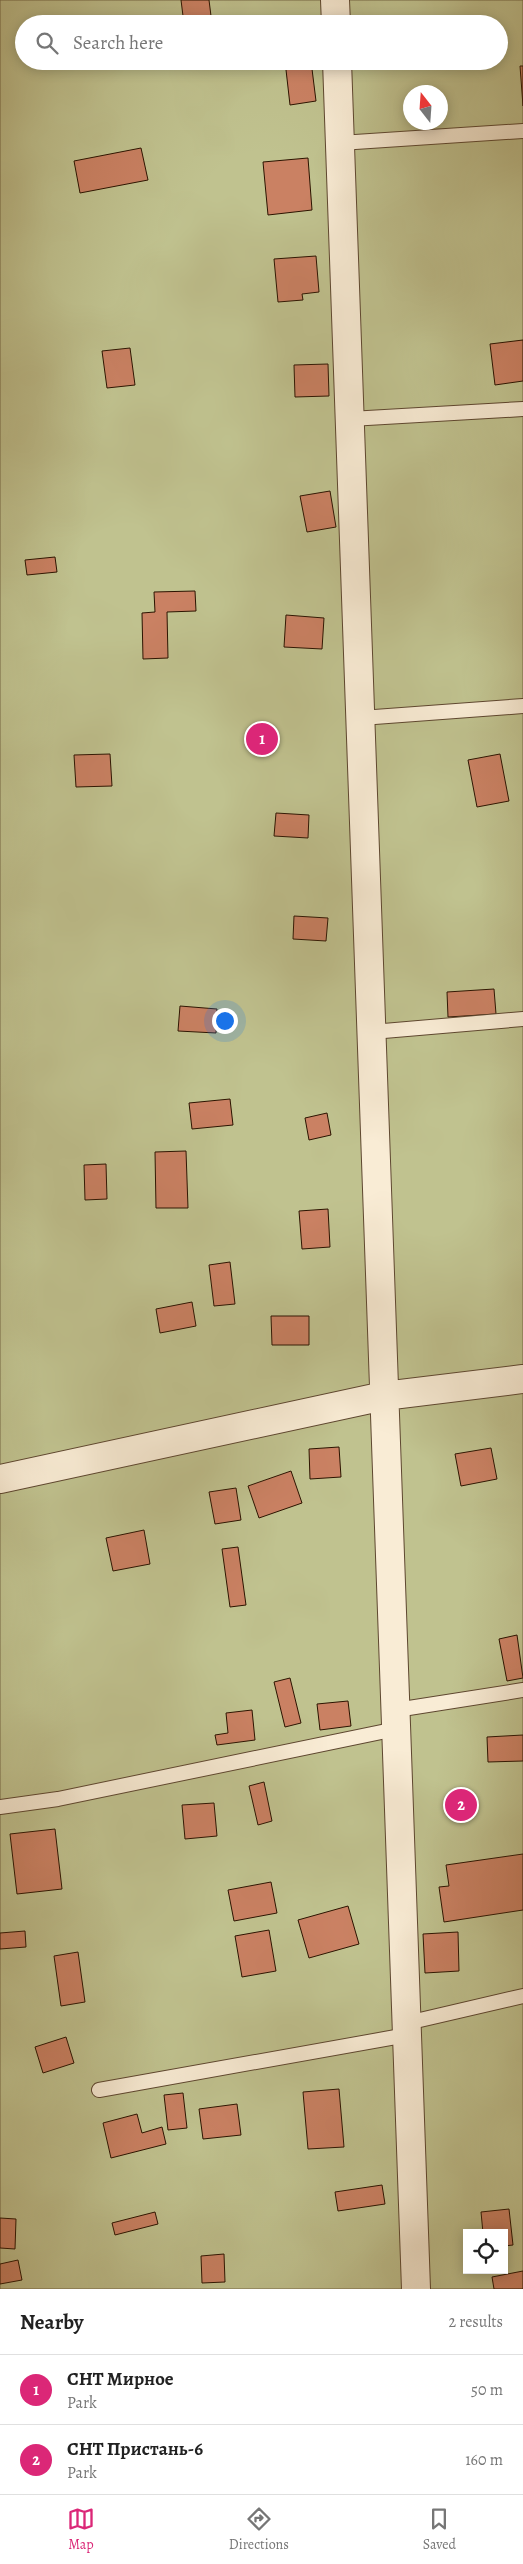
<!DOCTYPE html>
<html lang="en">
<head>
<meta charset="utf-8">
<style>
  :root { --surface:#fff; --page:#f6f6f6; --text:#222; --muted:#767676; --line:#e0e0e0; --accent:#db2777 }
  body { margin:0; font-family:Alegreya,serif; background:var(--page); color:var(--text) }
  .controls { position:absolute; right:15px; bottom:15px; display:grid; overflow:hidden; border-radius:0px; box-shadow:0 2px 12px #0003 }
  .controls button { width:45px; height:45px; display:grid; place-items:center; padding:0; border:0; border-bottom:1px solid var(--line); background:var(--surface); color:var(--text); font:25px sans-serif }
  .compass { position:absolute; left:403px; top:85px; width:45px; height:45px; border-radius:50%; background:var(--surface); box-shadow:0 2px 12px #0003; rotate:343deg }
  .you { position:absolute; left:224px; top:1020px; width:18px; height:18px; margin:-12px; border:4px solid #fff; border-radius:50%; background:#1a73e8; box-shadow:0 0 0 8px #1a73e833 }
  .badge { display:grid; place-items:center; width:32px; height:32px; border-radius:50%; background:var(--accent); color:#fff; font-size:16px; font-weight:700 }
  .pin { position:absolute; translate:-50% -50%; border:2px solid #fff; box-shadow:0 1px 5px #0006 }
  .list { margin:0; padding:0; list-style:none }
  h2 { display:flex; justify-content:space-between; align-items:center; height:65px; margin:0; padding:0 20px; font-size:21px }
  h2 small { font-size:16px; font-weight:400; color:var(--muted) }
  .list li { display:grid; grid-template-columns:32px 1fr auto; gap:15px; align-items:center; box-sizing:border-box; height:70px; padding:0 20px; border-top:1px solid var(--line) }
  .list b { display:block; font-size:19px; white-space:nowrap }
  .list p { margin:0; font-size:16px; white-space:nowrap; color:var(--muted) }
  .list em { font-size:16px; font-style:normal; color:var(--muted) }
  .icon { flex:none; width:28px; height:28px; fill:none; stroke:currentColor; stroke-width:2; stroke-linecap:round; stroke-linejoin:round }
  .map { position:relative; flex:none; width:523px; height:2289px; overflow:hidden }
  .search { position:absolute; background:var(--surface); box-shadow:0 2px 12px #0003; left:15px; right:15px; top:15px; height:55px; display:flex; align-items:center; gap:12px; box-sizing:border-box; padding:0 18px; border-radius:28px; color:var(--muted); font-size:19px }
  .sheet { height:205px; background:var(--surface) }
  nav { display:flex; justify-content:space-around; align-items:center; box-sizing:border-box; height:70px; border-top:1px solid var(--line); background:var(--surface); font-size:14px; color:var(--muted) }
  nav a { display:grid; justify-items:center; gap:2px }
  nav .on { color:var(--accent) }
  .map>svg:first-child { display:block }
  .green { fill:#c0c28f; stroke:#766a48; fill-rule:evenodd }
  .building { fill:#ca8163; stroke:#2b1300 }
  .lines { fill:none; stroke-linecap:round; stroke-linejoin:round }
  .lane-casing { stroke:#5e4730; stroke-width:16 }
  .street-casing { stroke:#5e4730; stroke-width:30 }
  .lane { stroke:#f9ecd5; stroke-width:14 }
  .street { stroke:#f9ecd5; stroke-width:28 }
</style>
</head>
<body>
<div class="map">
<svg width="523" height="2289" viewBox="0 0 523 2289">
  <rect width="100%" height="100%" fill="#f6e2be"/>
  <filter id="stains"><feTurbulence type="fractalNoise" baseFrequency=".004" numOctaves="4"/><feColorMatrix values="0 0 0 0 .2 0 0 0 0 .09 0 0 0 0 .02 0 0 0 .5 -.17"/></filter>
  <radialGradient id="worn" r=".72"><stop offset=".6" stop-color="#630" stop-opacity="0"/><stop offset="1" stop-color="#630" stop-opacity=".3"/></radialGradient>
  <path class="green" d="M0,0H523V2289H0ZM24,24H499V61H24ZM410,92H440V122H410ZM467,2233H504V2270H467Z"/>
  <path class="building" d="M181,0H209L212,24H184Z
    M285,61H311L316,101L290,105Z
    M520,66H523V106Z
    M141,148L148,180L80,193L74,161Z
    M308,158L312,210L268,215L263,162Z
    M316,256L319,292L302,294L303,300L278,302L274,259Z
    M523,340V381L495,385L490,344Z
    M130,348L135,385L107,388L102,351Z
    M328,364L329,396L295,397L294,365Z
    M330,491L336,527L307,532L300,496Z
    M55,557L57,572L27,575L25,560Z
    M195,591L196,611L167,612L168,658L143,659L142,613L155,612L154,592Z
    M286,615L324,618L322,649L284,647Z
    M110,754L112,786L76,787L74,755Z
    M500,754L509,801L477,807L468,760Z
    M276,813L309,815L308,838L274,836Z
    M294,916L328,918L326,941L293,939Z
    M494,989L496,1014L448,1017L447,992Z
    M180,1006L217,1009L216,1033L178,1031Z
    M230,1099L233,1125L192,1129L189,1103Z
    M327,1113L331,1135L309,1140L305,1118Z
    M186,1151L188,1208H156L155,1152Z
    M106,1164L107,1199L85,1200L84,1165Z
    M328,1209L330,1247L302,1249L299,1211Z
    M230,1262L235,1304L214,1306L209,1265Z
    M192,1302L196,1326L160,1333L156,1309Z
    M271,1316H309V1345H272Z
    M339,1447L341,1477L310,1479L309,1449Z
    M491,1448L497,1479L461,1486L455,1454Z
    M291,1471L302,1503L259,1518L248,1486Z
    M236,1488L241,1520L215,1524L209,1492Z
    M144,1530L150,1564L113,1571L106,1538Z
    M238,1547L246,1605L230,1607L222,1549Z
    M517,1635L523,1678L507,1681L499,1639Z
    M290,1678L301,1723L285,1727L274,1682Z
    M348,1701L351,1726L320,1730L317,1704Z
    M252,1710L255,1740L217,1745L215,1735L228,1733L226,1713Z
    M523,1735V1761L488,1762L487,1737Z
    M264,1782L272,1821L258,1825L249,1786Z
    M214,1803L217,1836L185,1839L182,1805Z
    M55,1829L62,1889L17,1894L10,1834Z
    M523,1854V1910L444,1922L439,1887L449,1886L446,1865Z
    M271,1882L277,1913L234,1921L228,1890Z
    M348,1906L359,1944L309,1958L298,1920Z
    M269,1930L276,1971L242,1977L235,1936Z
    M25,1931L26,1947L0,1949V1933Z
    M458,1932L459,1971L425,1973L423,1934Z
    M78,1952L85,2002L61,2006L54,1956Z
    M66,2037L74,2063L43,2073L35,2047Z
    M339,2089L344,2147L308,2149L303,2092Z
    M183,2093L187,2128L168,2130L164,2095Z
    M237,2104L241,2135L203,2139L199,2109Z
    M137,2114L142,2133L162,2127L166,2144L111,2158L103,2123Z
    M382,2185L385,2204L338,2211L335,2192Z
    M509,2209L513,2245L504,2246V2233H483L481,2212Z
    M155,2212L158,2224L115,2235L112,2223Z
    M0,2218L16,2219L15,2249L0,2248Z
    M224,2254L225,2282L202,2283L201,2256Z
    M18,2260L22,2280L0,2284V2264Z
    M523,2271V2289H494L492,2277Z"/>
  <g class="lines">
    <g class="lane-casing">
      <path id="lane" d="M340,143L523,131
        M350,419L523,409
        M361,718L523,706
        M372,1032L523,1019
        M396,1710L523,1690
        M0,1807L58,1799L396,1729
        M407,2023L523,1996
        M99,2090L407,2035"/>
    </g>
    <g class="street-casing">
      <path id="street" d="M335,0L336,24
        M337,61L416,2289
        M0,1479L384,1396L523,1379"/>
    </g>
    <use href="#lane" class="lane"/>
    <use href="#street" class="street"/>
  </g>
  <rect width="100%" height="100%" filter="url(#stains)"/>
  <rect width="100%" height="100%" fill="url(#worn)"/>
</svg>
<div class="controls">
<button><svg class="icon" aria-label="locate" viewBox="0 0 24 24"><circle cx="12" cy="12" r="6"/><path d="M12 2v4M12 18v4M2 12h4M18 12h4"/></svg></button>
</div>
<svg class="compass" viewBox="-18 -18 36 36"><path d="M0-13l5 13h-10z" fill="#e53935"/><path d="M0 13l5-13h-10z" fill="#767676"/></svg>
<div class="you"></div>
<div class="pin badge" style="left:262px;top:739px">1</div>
<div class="pin badge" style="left:461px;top:1805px">2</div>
<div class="search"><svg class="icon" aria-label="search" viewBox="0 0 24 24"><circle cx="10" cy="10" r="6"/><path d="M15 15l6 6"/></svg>Search here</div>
</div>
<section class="sheet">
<h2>Nearby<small>2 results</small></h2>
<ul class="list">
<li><span class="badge">1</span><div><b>СНТ Мирное</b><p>Park</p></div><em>50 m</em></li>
<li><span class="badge">2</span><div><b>СНТ Пристань-6</b><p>Park</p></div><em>160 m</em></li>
</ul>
</section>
<nav>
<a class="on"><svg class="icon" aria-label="map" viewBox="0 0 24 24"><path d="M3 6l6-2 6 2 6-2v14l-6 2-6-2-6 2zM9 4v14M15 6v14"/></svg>Map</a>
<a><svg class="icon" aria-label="directions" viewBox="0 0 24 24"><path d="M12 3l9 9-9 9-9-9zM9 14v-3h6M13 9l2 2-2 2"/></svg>Directions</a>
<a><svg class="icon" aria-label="saved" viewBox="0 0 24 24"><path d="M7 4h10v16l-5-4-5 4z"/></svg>Saved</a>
</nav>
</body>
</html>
